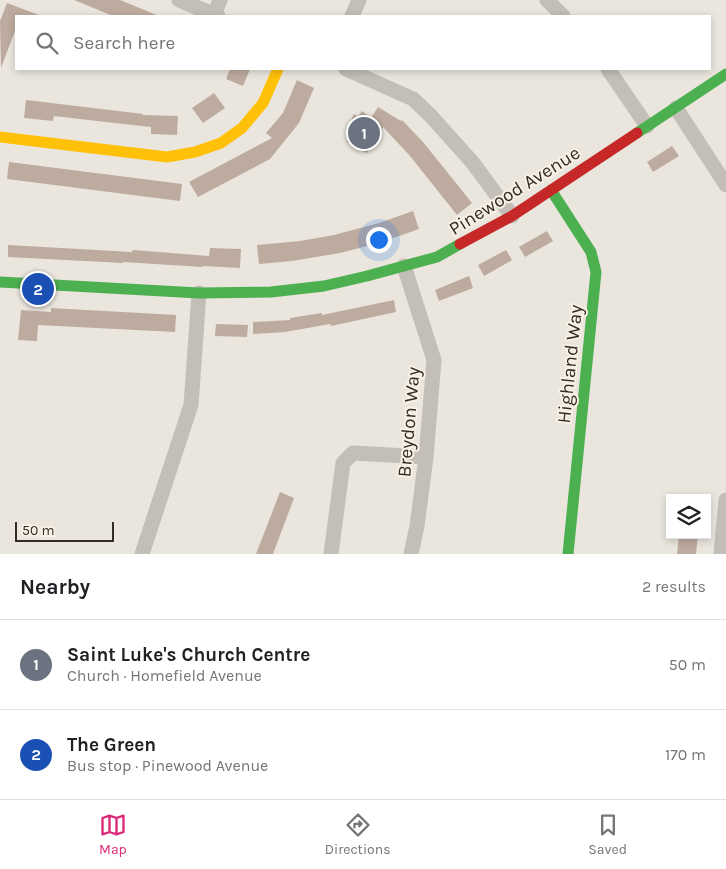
<!DOCTYPE html>
<html lang="en">
<head>
<meta charset="utf-8">
<style>
  :root { --surface:#fff; --page:#f2f2f2; --text:#202124; --muted:#757577; --line:#e0e0e0; --accent:#db2777 }
  body { margin:0; font-family:Karla,sans-serif; background:var(--page); color:var(--text) }
  .controls { position:absolute; right:15px; bottom:15px; display:grid; overflow:hidden; border-radius:0px; box-shadow:0 2px 8px #0003 }
  .controls button { width:45px; height:45px; display:grid; place-items:center; padding:0; border:0; border-bottom:1px solid var(--line); background:var(--surface); color:var(--text); font:25px sans-serif }
  .scale { position:absolute; left:15px; bottom:12px; width:99px; box-sizing:border-box; padding-left:5px; border:2px solid #342b26; border-top:0; font-size:14px; line-height:18px; white-space:nowrap; color:#342b26; -webkit-text-stroke:4px #f8f1e4; paint-order:stroke }
  .you { position:absolute; left:378px; top:239px; width:18px; height:18px; margin:-12px; border:4px solid #fff; border-radius:50%; background:#1a73e8; box-shadow:0 0 0 8px #1a73e833 }
  .badge { display:grid; place-items:center; width:32px; height:32px; border-radius:50%; background:var(--accent); color:#fff; font-size:16px; font-weight:700 }
  .pin { position:absolute; translate:-50% -50%; border:2px solid #fff; box-shadow:0 1px 5px #0006 }
  .list { margin:0; padding:0; list-style:none }
  h2 { display:flex; justify-content:space-between; align-items:center; height:65px; margin:0; padding:0 20px; font-size:21px }
  h2 small { font-size:16px; font-weight:400; color:var(--muted) }
  .list li { display:grid; grid-template-columns:32px 1fr auto; gap:15px; align-items:center; box-sizing:border-box; height:90px; padding:0 20px; border-top:1px solid var(--line) }
  .list b { display:block; font-size:19px; white-space:nowrap }
  .list p { margin:0; font-size:16px; white-space:nowrap; color:var(--muted) }
  .list em { font-size:16px; font-style:normal; color:var(--muted) }
  .icon { flex:none; width:28px; height:28px; fill:none; stroke:currentColor; stroke-width:2; stroke-linecap:round; stroke-linejoin:round }
  .map { position:relative; flex:none; width:726px; height:554px; overflow:hidden }
  .search { position:absolute; background:var(--surface); box-shadow:0 2px 8px #0003; left:15px; right:15px; top:15px; height:55px; display:flex; align-items:center; gap:12px; box-sizing:border-box; padding:0 18px; border-radius:0px; color:var(--muted); font-size:19px }
  .sheet { height:245px; background:var(--surface) }
  nav { display:flex; justify-content:space-around; align-items:center; box-sizing:border-box; height:70px; border-top:1px solid var(--line); background:var(--surface); font-size:14px; color:var(--muted) }
  nav a { display:grid; justify-items:center; gap:2px }
  nav .on { color:var(--accent) }
  .map>svg:first-child { display:block }
  .building { fill:#beab9f }
  .lines { fill:none; stroke-linecap:round; stroke-linejoin:round }
  .street { stroke:#c3beb7; stroke-width:15 }
  .fast { stroke:#4caf50; stroke-width:11 }
  .slow { stroke:#ffc107; stroke-width:11 }
  .jam { stroke:#c62828; stroke-width:11 }
  .labels { text-anchor:middle; stroke-width:4; stroke-linejoin:round; paint-order:stroke }
  .street-label { font-size:19px; fill:#342b26; stroke:#f8f1e4 }
</style>
</head>
<body>
<div class="map">
<svg width="726" height="554" viewBox="0 0 726 554">
  <rect width="100%" height="100%" fill="#eae6de"/>
  <path class="building" d="M74,0H120L159,16H113Z
    M7,3L39,15L16,16V28L1,68L0,21Z
    M230,69H250L243,86L226,79Z
    M297,80L314,88L299,123L270,159L198,197L189,182L272,138L266,133L283,113Z
    M214,93L225,108L203,123L192,108Z
    M26,100L143,114L142,115L178,116L177,135L151,134V127L97,121L54,116L53,121L24,118Z
    M378,107L401,121L402,120L423,142L472,203L457,215L410,156L383,127L367,153L347,142L348,139L346,137L351,128L348,127L354,114L358,117L362,111L371,118Z
    M672,146L679,156L653,172L647,162Z
    M9,162L182,184L180,201L7,179Z
    M413,211L419,229L379,243L340,253L292,261L259,264L257,245L300,241L334,235L379,223Z
    M547,231L553,241L525,257L519,247Z
    M8,245L132,252L133,250L209,256L210,248L241,249L240,268L203,266V267L123,262V263L8,257Z
    M506,250L512,260L484,276L478,265Z
    M469,276L473,288L439,301L435,290Z
    M394,300L396,312L331,326L330,324L285,332L253,334V322L290,320V318L322,313V315Z
    M51,308L176,315L175,332L38,325L37,341L18,340L21,310L51,312Z
    M216,324L248,325L247,337L215,336Z
    M280,492L294,498L273,554H256Z
    M679,535H698L696,554H677Z"/>
  <g class="lines">
    <path class="street" d="M179,0L218,16
      M547,0L563,16
      M214,15L220,0
      M352,16L359,0
      M346,69L413,99L430,115L473,163L512,216
      M608,69L647,126
      M676,108L726,185
      M404,266L434,360L426,457L417,526L411,554
      M142,554L191,405L199,293
      M331,554L343,463L353,453L426,457
      M721,554L726,500"/>
    <path class="fast" d="M637,133L726,74
      M551,190L591,252L596,272L568,554
      M0,282L199,293L271,292L324,286L367,276L437,257L460,244"/>
    <path class="slow" d="M0,137L167,157L195,152L221,143L242,128L263,103L278,69"/>
    <path class="jam" d="M460,244L512,216L637,133"/>
  </g>
  <g class="labels">
    <g class="street-label">
      <text transform="translate(514 190) rotate(-32)" y="7">Pinewood Avenue</text>
      <text transform="translate(569 364) rotate(-84)" y="7">Highland Way</text>
      <text transform="translate(408 422) rotate(-85)" y="7">Breydon Way</text>
    </g>
  </g>
</svg>
<div class="controls">
<button><svg class="icon" aria-label="layers" viewBox="0 0 24 24"><path d="M12 4l9 5-9 5-9-5zM3 14l9 5 9-5"/></svg></button>
</div>
<div class="scale">50 m</div>
<div class="you"></div>
<div class="pin badge" style="left:364px;top:133px;background:#6b7280">1</div>
<div class="pin badge" style="left:38px;top:289px;background:#1a4fb4">2</div>
<div class="search"><svg class="icon" aria-label="search" viewBox="0 0 24 24"><circle cx="10" cy="10" r="6"/><path d="M15 15l6 6"/></svg>Search here</div>
</div>
<section class="sheet">
<h2>Nearby<small>2 results</small></h2>
<ul class="list">
<li><span class="badge" style="background:#6b7280">1</span><div><b>Saint Luke's Church Centre</b><p>Church · Homefield Avenue</p></div><em>50 m</em></li>
<li><span class="badge" style="background:#1a4fb4">2</span><div><b>The Green</b><p>Bus stop · Pinewood Avenue</p></div><em>170 m</em></li>
</ul>
</section>
<nav>
<a class="on"><svg class="icon" aria-label="map" viewBox="0 0 24 24"><path d="M3 6l6-2 6 2 6-2v14l-6 2-6-2-6 2zM9 4v14M15 6v14"/></svg>Map</a>
<a><svg class="icon" aria-label="directions" viewBox="0 0 24 24"><path d="M12 3l9 9-9 9-9-9zM9 14v-3h6M13 9l2 2-2 2"/></svg>Directions</a>
<a><svg class="icon" aria-label="saved" viewBox="0 0 24 24"><path d="M7 4h10v16l-5-4-5 4z"/></svg>Saved</a>
</nav>
</body>
</html>
